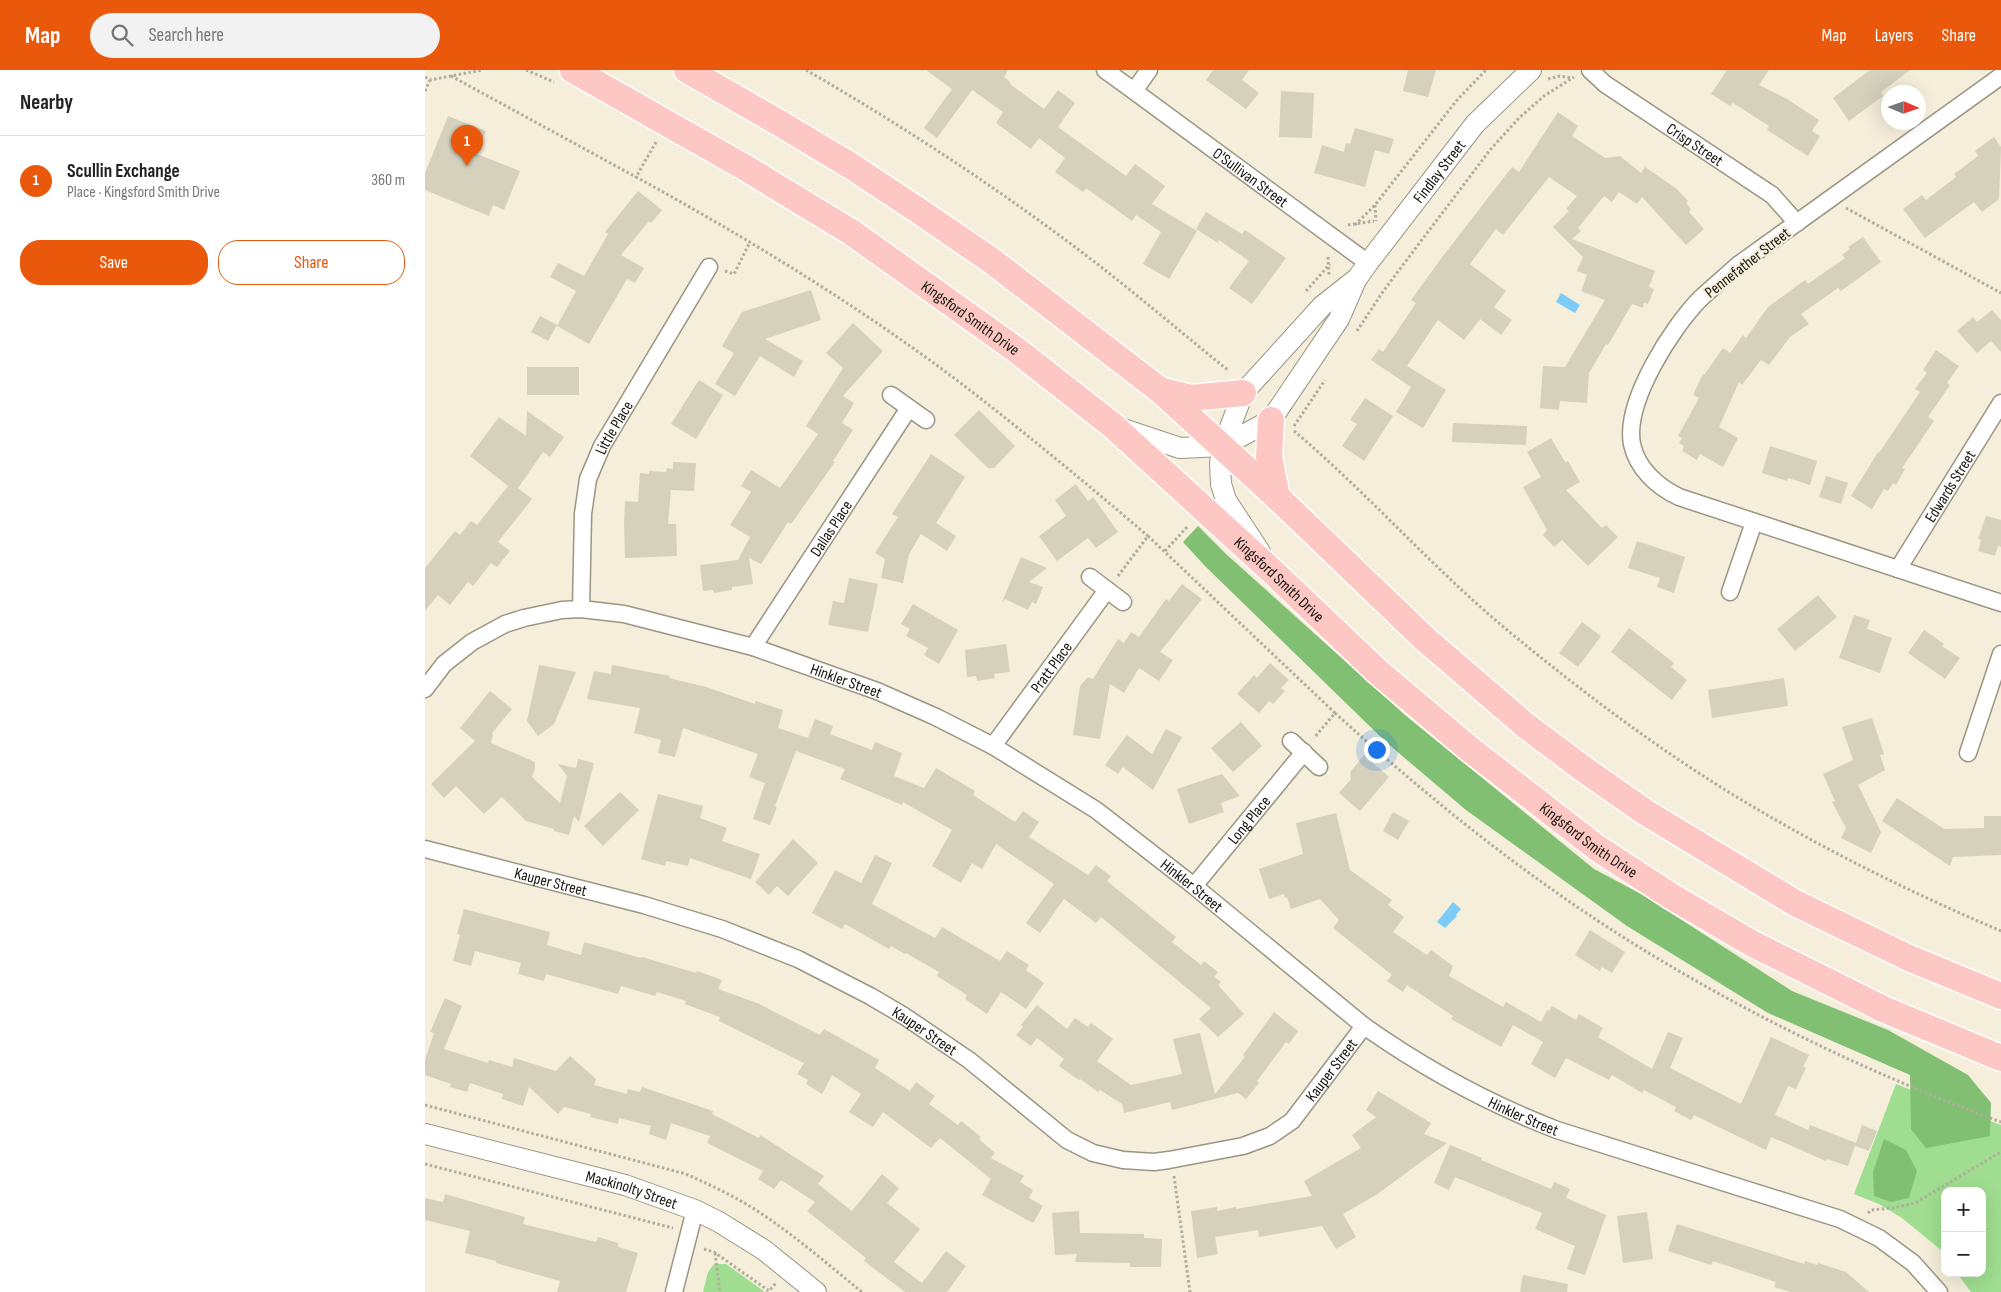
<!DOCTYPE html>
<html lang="en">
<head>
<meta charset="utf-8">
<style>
  :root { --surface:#fff; --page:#f2f2f2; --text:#222; --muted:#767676; --line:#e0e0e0; --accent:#ea580c }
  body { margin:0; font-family:"Sofia Sans Condensed",sans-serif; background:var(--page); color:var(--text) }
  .controls { position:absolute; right:15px; bottom:15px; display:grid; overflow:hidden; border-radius:10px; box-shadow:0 5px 20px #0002 }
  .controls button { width:45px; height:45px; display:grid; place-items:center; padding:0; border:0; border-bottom:1px solid var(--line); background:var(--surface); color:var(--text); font:25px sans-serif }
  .compass { position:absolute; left:1456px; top:15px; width:45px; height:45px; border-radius:50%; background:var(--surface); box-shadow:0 5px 20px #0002; rotate:92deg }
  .you { position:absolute; left:951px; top:679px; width:18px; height:18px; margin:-12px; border:4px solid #fff; border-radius:50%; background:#1a73e8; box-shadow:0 0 0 8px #1a73e833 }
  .badge { display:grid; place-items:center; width:32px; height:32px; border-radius:50%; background:var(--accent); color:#fff; font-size:16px; font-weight:700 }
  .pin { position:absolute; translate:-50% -41px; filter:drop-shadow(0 1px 2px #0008) }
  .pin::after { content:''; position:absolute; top:26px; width:18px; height:15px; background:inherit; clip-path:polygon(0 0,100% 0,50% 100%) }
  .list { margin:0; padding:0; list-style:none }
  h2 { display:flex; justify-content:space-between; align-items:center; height:65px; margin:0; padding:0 20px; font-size:21px }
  h2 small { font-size:16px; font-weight:400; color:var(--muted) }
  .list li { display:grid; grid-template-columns:32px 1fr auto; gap:15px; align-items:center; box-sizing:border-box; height:90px; padding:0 20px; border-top:1px solid var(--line) }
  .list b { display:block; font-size:19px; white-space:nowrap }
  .list p { margin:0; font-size:16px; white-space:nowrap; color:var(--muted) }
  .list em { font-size:16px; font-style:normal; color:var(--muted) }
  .actions { display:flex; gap:10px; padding:15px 20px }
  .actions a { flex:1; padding:11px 0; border:1px solid var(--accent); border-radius:20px; text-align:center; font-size:18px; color:var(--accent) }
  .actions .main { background:var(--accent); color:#fff }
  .icon { flex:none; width:28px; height:28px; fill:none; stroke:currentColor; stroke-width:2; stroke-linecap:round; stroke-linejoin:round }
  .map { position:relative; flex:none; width:1576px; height:1222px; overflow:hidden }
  header { display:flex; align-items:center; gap:30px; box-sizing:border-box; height:70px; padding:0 25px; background:var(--accent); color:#fff }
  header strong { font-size:24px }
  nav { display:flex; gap:28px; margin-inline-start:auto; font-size:18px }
  .search { width:350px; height:45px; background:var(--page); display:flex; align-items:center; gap:12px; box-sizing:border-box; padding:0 18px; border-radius:28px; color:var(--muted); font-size:19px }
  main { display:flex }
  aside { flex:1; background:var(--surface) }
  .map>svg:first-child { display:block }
  .green { fill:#9fde90 }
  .forest { fill:#81bf72 }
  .water { fill:#7dccf8 }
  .building { fill:#d6d1bd }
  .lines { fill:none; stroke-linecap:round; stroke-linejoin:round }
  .minor-casing { stroke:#9b9583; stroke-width:19 }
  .tertiary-casing { stroke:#9b9583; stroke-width:22 }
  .primary-casing { stroke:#fff; stroke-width:29 }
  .path { stroke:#b1ac9c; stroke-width:3; stroke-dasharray:2.5 2.5; stroke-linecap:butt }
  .minor { stroke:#fff; stroke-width:16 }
  .tertiary { stroke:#fff; stroke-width:20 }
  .primary { stroke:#fdc7c4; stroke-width:26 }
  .labels { text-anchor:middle; stroke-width:4.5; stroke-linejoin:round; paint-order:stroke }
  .street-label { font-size:16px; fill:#15130c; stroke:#f4eeda }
</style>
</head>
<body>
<header>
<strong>Map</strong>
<div class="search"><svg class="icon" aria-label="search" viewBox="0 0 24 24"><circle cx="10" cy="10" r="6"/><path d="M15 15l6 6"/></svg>Search here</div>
<nav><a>Map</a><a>Layers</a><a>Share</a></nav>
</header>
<main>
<aside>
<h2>Nearby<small></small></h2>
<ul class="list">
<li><span class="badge">1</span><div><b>Scullin Exchange</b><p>Place · Kingsford Smith Drive</p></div><em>360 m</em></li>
</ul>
<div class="actions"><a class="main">Save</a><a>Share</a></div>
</aside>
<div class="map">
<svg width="1576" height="1222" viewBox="0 0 1576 1222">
  <rect width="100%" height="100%" fill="#f4eeda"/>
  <path class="green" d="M1471,1014L1576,1055V1222H1546L1532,1203H1557V1121H1520V1186L1516,1180L1477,1148L1454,1134L1429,1124Z
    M289,1194H301L340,1222H278L283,1202Z"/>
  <path class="forest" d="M773,456L801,484L980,645L1169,799L1218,825L1367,921L1463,960L1543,1005L1566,1033L1565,1066L1501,1078L1486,1059L1485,1005L1343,943L1202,856L1041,740L962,673L780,496L758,472Z
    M1459,1069L1481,1080L1492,1101L1484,1128L1466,1132L1449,1126L1448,1102Z"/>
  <path class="water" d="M1136,223L1155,235L1150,243L1131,232Z
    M1028,832L1036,839L1031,845L1032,846L1020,858L1012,852Z"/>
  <path class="building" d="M501,0H583L579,7L586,13L585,14L619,39L633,20L650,33L633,57L701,106L710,94L740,116L727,134L772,161L744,209L718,194L736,162L711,145L707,151L661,118L658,122L630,102L640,88L614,68L606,79L571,53L578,42L547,20L512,68L499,58L527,19Z
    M788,0H824L817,10L834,23L821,39L781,10Z
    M983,0H1011L1003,27L978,21Z
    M1302,0H1344L1334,15L1362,29L1394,50L1387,61L1395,66L1383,86L1342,60L1344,56L1308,33L1305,36L1286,24Z
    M1445,0H1485L1456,22L1458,26L1424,51L1408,28Z
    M856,21L889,23L887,68L854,67Z
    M1133,42L1153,56L1147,66L1180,88L1195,86L1216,103L1220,97L1252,119L1263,131L1261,133L1266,139L1264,142L1279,159L1261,175L1217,127L1212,134L1194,122L1187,132L1179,126L1153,158L1156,161L1147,169L1230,201L1224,217L1229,219L1223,234L1219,233L1218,238L1207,234L1183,275L1181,274L1164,303L1162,333L1135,331L1134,340L1115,338L1118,296L1140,297L1180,230L1156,221L1162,205L1152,201L1158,187L1128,157L1144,141L1141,139L1152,126L1124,107L1078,165L1071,159L1045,194L1081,221L1069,237L1087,250L1076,265L1055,249L1039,270L1013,250L982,296L1021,320L998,358L971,342L986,317L946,290L954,279L958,282L991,233L986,230L1018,186L1087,97L1094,102Z
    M23,46L61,61L52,84L95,101L79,140L68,135L64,146L0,120V103Z
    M930,58L969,69L964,84L950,80L940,117L889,103L897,75L919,82L921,73L925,74Z
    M1569,67L1576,77L1574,129L1557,142L1549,132L1500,168L1478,139L1497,125L1501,130L1531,107L1529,104L1553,86L1550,81Z
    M213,121L237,140L226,153L224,151L196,185L219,198L210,213L202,209L164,274L132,256L151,221L125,207L133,193L159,206L183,164L180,162Z
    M781,142L817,164L820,160L861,188L827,234L804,218L824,191L794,170L793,173L771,159Z
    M1438,167L1456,192L1416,221L1413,218L1376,244L1384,254L1365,267L1344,295L1336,290L1317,315L1314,312L1294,357L1313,368L1298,397L1275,384L1272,390L1257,381L1259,376L1254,373L1257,368L1253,366L1274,328L1268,325L1278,304L1279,305L1298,278L1305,283L1318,265L1321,268L1343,237L1380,210L1383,214L1420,188L1417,185L1425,179L1423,177Z
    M386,220L396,250L340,269L378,291L369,307L335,286L310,326L290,314L309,283L297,276L317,242Z
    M1567,240L1576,250V282L1566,271L1552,283L1532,261L1548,247L1552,252Z
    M115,246L132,255L123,271L106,262Z
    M428,253L458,281L418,326L429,333L417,353L428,360L408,391L410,392L366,454L363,452L336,494L324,488L328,514L307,517V520L289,523L288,520L278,521L275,495L313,490L325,467L305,455L326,422L316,416L326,400L355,418L393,364L381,356L418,298L401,283Z
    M1511,280L1534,296L1522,313L1525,315L1503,347L1509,351L1477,398L1480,399L1471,415L1468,413L1463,421L1459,419L1447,439L1426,426L1453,382L1454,383L1495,322L1490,319L1502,303L1498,300Z
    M102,297H154V325H102Z
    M274,310L298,325L271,369L246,354Z
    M940,328L968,346L939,391L917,376L932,354L925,350Z
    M554,340L590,376L569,398H563L529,365Z
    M102,341L139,367L125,387L118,382L93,418L107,429L73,472L85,481L72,497L66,493L48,516L43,512L25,535L13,525L0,541V498L30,461L35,465L46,451L52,455L83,416L45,386L74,347L101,366Z
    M1028,353L1102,356L1101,375L1027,372Z
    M1126,368L1140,392L1143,391L1155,412L1141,420L1177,458L1181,455L1193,467L1163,496L1137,470L1129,477L1118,465L1122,460L1098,417L1116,407L1102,382Z
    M1345,376L1392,391L1385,415L1363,408L1362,411L1337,403Z
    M506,384L540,407L511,453L531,466L522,481L496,464L484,484L478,513L456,508L460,489L450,483L473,447L467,444Z
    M248,392L271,393L269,421L246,420L243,454H251L252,486L200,488L199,454L200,431L213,432L215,403L224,404V401L241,402L242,398L248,399Z
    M1401,406L1423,413L1416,434L1394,427Z
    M651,414L663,431L668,427L693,462L671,478L663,468L632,491L614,466L641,446L630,430Z
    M1561,446L1576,450V477L1573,476L1570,486L1553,481L1556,470L1553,469Z
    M1212,471L1260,487L1249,523L1232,517L1235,508L1203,498Z
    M596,487L622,498L604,512L618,517L611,534L607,532L603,540L580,529L577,532Z
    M424,508L453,514L443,562L403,555L408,531L419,533Z
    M757,514L777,529L735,582L748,590L734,611L714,598L699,623L685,614L675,669L648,665L655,616L663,607L668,609L693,569L699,573L706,562L714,567L741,529L744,531Z
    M1393,525L1412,547L1370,581L1352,559Z
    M488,534L533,560L514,594L499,585L503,578L481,566L485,559L476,554Z
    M1429,545L1445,550L1442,559L1467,568L1455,603L1414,588Z
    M1157,552L1176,566L1153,597L1134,583Z
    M1204,558L1249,593L1246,597L1262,610L1247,630L1186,582Z
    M1499,560L1519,574L1517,576L1535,588L1520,609L1483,583Z
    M581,574L585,602L569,604L570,608L552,611L551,606L542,607L540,580Z
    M845,593L864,610L856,618L860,621L848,634L844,631L834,643L812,624L829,605L832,608Z
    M114,595L151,602L129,654L113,666L102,651Z
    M187,595L245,606L244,608L281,617L330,634L331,631L358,640L353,658L383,668L390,649L408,656L405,664L447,680L450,672L477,683L469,706L499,718L511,698L550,721L548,725L590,752L598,741L614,752L604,767L663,805L671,795L686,806L682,811L751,867L747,872L776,895L779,891L793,902L789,907L796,912L793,915L819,944L793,967L774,949L786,938L676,847L671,853L639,829L615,863L601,853L629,814L571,774L557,799L547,793L536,813L507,796L527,760L478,732L477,735L415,709L420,699L371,681L350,736L352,737L345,755L328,749L340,713L324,707L333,684L258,658L250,687L233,683L236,670L209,663L215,638L162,629L169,601L186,604Z
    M1359,608L1363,636L1287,648L1283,620Z
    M65,621L87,639L67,663L68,665L66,673L110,692V699L107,707L135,733L142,706L133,694L151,698L153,689L169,693L154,752L149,746L144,765L129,761V759L101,751L77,727L59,744L31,716L19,728L6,714L50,671L35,658Z
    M1447,648L1459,684L1455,685L1460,700L1433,715L1456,762L1446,783L1416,768L1421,758L1407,732L1410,731L1398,704L1428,690L1417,657Z
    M816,652L837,676L808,702L786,678Z
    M741,659L757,667L728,720L698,697L693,704L680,695L702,665L727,684Z
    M939,685L964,707L935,741L914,723L926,709L925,702Z
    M797,704L815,726L796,733L799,742L764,754L752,719Z
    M195,722L214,740L178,776L159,756Z
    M233,724L278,736L275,748L302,758L297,771L335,784L326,809L265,788L263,796L241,791L240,796L216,789Z
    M1472,728L1519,759L1559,758V746H1576V785L1528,787L1525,796L1457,751Z
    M968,742L984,751L973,770L958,761Z
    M911,743L925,800L967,830L963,835L979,847L968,862L1002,885L1006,880L1028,896L1024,906L1078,937L1081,932L1116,952L1122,940L1124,941L1127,936L1151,950L1154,944L1178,958L1173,967L1227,999L1243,962L1258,968L1245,998L1316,1034L1346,967L1384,985L1378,997L1381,998L1371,1019L1363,1016L1350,1045L1383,1060L1385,1055L1431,1073L1437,1055L1452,1061L1444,1081L1430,1076L1423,1096L1402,1089L1401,1091L1346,1067L1341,1080L1269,1045L1266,1050L1249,1041L1251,1037L1219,1020L1217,1023L1187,1005L1184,1010L1141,988L1130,1008L1106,994L1118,972L1088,955L1076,977L1026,949L1028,946L982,915L978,922L962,911L967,905L908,858L914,850L895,829L866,839L862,827L860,828L859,824L844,829L834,799L878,784L871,753Z
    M368,769L393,793L363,826L352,816L344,825L330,812Z
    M450,785L467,793L447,834L510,868L517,857L575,891L582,881L604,895L601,900L619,913L601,939L576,922L562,944L540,929L542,925L512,906L514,902L481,883L480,884L466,876L464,879L420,854L417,859L387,843L410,800L436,813Z
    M39,839L125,862L122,875L156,885L159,872L216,888L217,887L271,903L272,901L297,910L293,919L332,933L395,965L399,959L454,990L450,998L485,1021L491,1012L510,1026L504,1034L533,1055L536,1051L556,1067L554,1069L570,1083L566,1088L599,1106L595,1112L608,1120L604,1128L618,1136L608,1153L557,1125L566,1109L515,1068L506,1078L458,1042L448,1057L424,1042L436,1024L407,1005L397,1024L381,1014L383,1010L372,1004L379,993L294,951L295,947L260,934L261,931L232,922L230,926L196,916L193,924L121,904L119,911L93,904L96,893L50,881L46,896L28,891L35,865L32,864Z
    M1165,860L1200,882L1187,903L1177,897L1175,901L1150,885Z
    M20,928L37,936L19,979L63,993L64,990L87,997L89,988L131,1001L145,986L171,1009L169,1015L202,1024L203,1019L215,1022L217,1017L288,1041L287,1044L334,1068L335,1065L399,1106L393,1114L427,1141L457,1104L474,1118L462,1133L495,1159L469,1192L497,1213L521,1181L541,1196L522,1222H480L439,1191L441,1188L382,1141L390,1132L356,1110L349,1119L333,1109L338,1101L282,1073L285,1066L246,1053L241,1070L224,1064L226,1056L194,1048L193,1054L165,1047L166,1044L139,1037L133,1044L104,1017L98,1036L77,1029L78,1024L45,1013L42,1022L25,1017L26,1014L0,1005V990L9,963L5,962Z
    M612,935L642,959L650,948L663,957L666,953L688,969L672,991L706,1015L757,1004L748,969L775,963L790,1024L820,987L818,985L849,942L873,961L864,974L861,972L832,1011L834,1013L821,1029L813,1023L747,1040L745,1032L699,1043L697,1034L675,1020L673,1022L655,1009L654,1010L634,996L639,989L612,968L606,976L591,965L598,957L596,955Z
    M953,1021L1006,1053L999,1064L1022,1073L951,1125L918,1144L931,1167L911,1179L897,1156L834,1167L833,1160L790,1167L793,1184L772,1188L766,1141L792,1137V1141L811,1137V1139L887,1126L879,1111L936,1078L927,1065L951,1047L941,1040Z
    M1025,1075L1057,1088L1056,1090L1126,1119L1129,1112L1145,1119L1141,1128L1181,1145L1160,1205L1142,1199L1150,1176L1110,1159L1117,1143L1030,1107L1024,1120L1009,1113Z
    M20,1124L100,1147L98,1154L171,1172L173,1167L193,1173V1177L213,1183L201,1222H132L135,1211L71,1193V1191L40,1183L45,1161L0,1150V1128L18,1132Z
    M654,1141L655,1163L719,1164V1168L737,1169L736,1197H705V1193L650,1192L652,1184L630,1185L627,1143Z
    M1222,1142L1228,1189L1198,1193L1192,1146Z
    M1252,1154L1379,1194L1380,1191L1392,1195L1393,1193L1421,1202L1444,1222H1366L1349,1217L1351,1212L1288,1191L1286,1195L1243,1181Z
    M1098,1205L1143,1214L1142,1222H1095Z"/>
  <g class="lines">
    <g class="minor-casing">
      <g id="minor">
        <path d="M680,0L709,21L724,0"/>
        <path id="s1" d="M1165,0L1180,14L1347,125L1372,153"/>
        <path d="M1576,6L1313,195C1301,206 1288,217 1276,228C1247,257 1199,332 1207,374C1212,399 1233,417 1254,427L1576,533"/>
        <path id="s2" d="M709,21L943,193"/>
        <path d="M466,325L501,350"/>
        <path id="s3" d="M1473,499L1576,333"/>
        <path d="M665,507L698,532"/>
        <path d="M1305,522L1329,452"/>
        <path id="s4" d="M156,539L158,444L163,409L177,376L284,197"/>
        <path id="s5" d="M328,577L484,338"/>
        <path id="s6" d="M0,619L19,594L47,572L80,554L99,548L137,540L156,539L199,544L328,577L452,621L511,647L568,676L671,740L769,816L939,956C1000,999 1062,1033 1132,1060L1415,1149L1454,1168L1488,1193L1514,1222"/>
        <path d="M866,671L894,697"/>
        <path id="s7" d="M568,676L682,520"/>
        <path d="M1543,683L1576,584"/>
        <path id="s8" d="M0,779L219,835L297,859L373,889L445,926L479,946L544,990L642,1070L668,1083L698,1090L729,1092L744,1090L818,1076L845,1066L867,1051L939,956"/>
        <path id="s9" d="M769,816L879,682"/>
        <path d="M249,1222L270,1140"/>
      </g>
    </g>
    <g class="tertiary-casing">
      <g id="tertiary">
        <path id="s10" d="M695,358L755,378L798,376L846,350L914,249L931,210L943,193L1050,54L1106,0"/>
        <path d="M835,482L801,430L796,414L795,393L798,376L818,323L897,236L930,210"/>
        <path id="s11" d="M0,1064L200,1115L270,1140L294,1152L339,1180L391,1222"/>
      </g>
    </g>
    <g class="primary-casing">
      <g id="primary">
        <path id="s12" d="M148,0L319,97L426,162L590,279L687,355L849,503L953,602L1042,677L1172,778L1249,828L1328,874L1458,939L1576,988"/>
        <path d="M262,0L356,54L426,96L494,141L567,191L736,321L852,427L1000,569L1101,656L1160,700L1220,742L1372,834L1484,888L1576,926"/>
        <path d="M737,321L766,328L818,323"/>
        <path d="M846,350L844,387L852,427"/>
      </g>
    </g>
    <path class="path" d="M101,0L129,12
      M381,0C485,60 586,127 680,200C722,233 763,268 804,301
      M26,6L211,107
      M0,7L5,10L57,0
      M1123,9L1135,6L1147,8
      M0,21L5,10
      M231,72L211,107C322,168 432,235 533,311C598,361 661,413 723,466
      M950,135L951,151
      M1421,138L1576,223
      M923,155L949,151
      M930,155L950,135L1032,30L1061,0
      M903,187L904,205
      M300,201L309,204L325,172
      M881,221L905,194
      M932,261L959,220L1065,80L1094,48L1119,26L1149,7
      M869,356L900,310
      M869,361C945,425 1010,501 1087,564C1166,629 1249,691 1337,742C1414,787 1494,826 1576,861
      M740,481L763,456
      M693,506L723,466L910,643L889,668
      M910,643C1011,735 1119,821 1237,891C1344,955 1459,1009 1576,1052
      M0,1035L261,1104C283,1114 305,1124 326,1137C366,1162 401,1193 437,1222
      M0,1094L248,1158
      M749,1106L765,1222
      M1443,1143L1446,1140L1468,1138L1490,1133L1576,1082
      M279,1179L289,1182L344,1221L351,1213
      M290,1183L295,1222"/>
    <use href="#minor" class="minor"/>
    <use href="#tertiary" class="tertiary"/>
    <use href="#primary" class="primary"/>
  </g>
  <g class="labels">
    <g class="street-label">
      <text dy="6" stroke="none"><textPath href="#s1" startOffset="129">Crisp Street</textPath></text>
      <text dy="6" stroke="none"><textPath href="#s10" startOffset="462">Findlay Street</textPath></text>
      <text dy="6" stroke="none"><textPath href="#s2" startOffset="145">O'Sullivan Street</textPath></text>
      <text transform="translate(1322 192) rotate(-38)" y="6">Pennefather Street</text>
      <text dy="6" stroke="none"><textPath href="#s12" startOffset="469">Kingsford Smith Drive</textPath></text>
      <text dy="6" stroke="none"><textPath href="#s4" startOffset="188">Little Place</textPath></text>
      <text dy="6" stroke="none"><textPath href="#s3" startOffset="98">Edwards Street</textPath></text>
      <text dy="6" stroke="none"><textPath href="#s5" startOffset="142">Dallas Place</textPath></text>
      <text dy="6" stroke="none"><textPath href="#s12" startOffset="874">Kingsford Smith Drive</textPath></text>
      <text dy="6" stroke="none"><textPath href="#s7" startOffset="98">Pratt Place</textPath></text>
      <text dy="6" stroke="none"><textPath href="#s6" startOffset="458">Hinkler Street</textPath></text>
      <text dy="6" stroke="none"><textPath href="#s9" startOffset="86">Long Place</textPath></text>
      <text dy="6" stroke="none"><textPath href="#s12" startOffset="1279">Kingsford Smith Drive</textPath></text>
      <text dy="6" stroke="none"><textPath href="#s8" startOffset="130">Kauper Street</textPath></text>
      <text dy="6" stroke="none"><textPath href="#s6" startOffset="862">Hinkler Street</textPath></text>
      <text dy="6" stroke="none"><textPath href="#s8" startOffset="535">Kauper Street</textPath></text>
      <text dy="6" stroke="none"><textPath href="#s8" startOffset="1016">Kauper Street</textPath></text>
      <text dy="6" stroke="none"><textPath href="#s6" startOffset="1268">Hinkler Street</textPath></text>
      <text dy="6" stroke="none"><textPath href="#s11" startOffset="214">Mackinolty Street</textPath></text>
    </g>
  </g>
</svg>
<div class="controls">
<button>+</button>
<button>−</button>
</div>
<svg class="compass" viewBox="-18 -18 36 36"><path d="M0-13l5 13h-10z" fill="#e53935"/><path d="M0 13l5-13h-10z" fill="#767676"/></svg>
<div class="you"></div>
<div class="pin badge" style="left:42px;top:96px">1</div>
</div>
</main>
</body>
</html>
